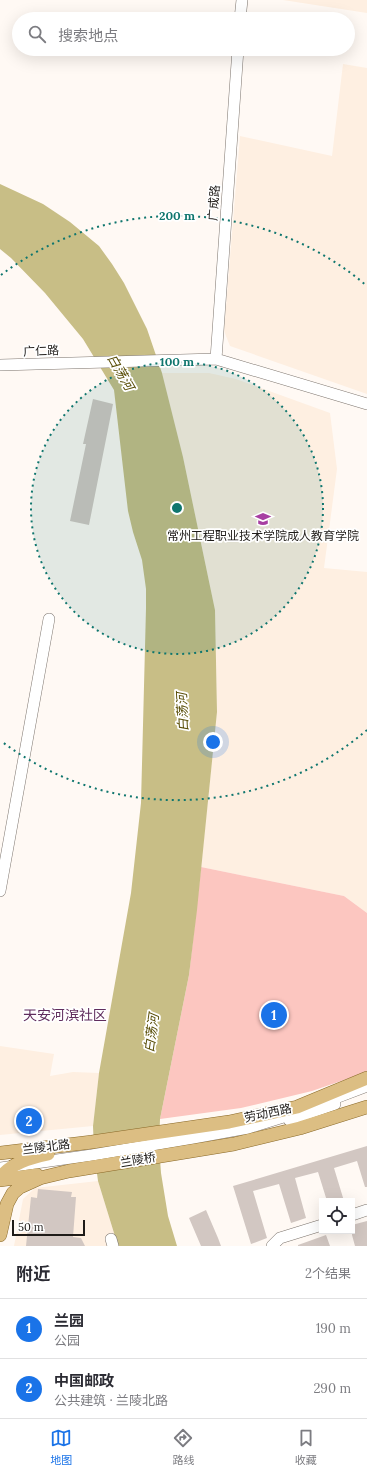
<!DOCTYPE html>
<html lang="zh">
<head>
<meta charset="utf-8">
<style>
  :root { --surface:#fff; --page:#f7f7f7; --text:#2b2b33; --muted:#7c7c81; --line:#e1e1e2; --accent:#1a73e8 }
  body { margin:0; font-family:Lora,"Noto Sans SC",serif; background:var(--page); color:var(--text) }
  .controls { position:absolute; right:12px; bottom:12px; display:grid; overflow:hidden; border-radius:0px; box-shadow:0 4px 16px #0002 }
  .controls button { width:36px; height:36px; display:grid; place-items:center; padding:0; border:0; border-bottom:1px solid var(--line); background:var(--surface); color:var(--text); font:20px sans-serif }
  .scale { position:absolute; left:12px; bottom:10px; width:73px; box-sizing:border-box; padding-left:4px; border:2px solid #1e1b18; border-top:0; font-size:11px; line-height:14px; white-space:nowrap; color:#1e1b18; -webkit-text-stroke:3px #fff; paint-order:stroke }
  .you { position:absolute; left:213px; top:742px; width:14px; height:14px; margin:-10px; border:3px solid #fff; border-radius:50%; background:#1a73e8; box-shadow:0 0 0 6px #1a73e833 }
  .badge { display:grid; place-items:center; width:26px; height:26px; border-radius:50%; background:var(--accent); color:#fff; font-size:13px; font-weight:700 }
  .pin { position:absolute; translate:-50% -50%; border:2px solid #fff; box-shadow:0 1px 4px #0006 }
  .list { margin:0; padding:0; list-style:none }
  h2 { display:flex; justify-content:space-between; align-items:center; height:52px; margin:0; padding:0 16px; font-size:17px }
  h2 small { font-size:13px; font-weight:400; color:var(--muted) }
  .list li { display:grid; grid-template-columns:26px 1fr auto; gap:12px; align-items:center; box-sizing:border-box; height:60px; padding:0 16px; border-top:1px solid var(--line) }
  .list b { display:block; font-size:15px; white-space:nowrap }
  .list p { margin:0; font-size:13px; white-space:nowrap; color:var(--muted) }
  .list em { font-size:13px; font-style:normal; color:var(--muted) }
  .icon { flex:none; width:22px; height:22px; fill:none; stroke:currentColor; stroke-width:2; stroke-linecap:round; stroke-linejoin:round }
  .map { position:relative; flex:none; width:367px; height:1246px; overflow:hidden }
  .search { position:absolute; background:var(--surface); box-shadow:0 4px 16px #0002; left:12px; right:12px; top:12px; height:44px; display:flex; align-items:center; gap:10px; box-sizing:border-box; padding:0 14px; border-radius:22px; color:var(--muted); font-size:15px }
  .sheet { height:172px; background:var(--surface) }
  nav { display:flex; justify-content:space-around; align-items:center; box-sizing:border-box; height:56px; border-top:1px solid var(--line); background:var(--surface); font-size:11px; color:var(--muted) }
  nav a { display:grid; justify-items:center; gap:2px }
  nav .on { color:var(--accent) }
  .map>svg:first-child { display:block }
  .built { fill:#feefe1 }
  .green { fill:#fcc6c0 }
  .water { fill:#c8be86 }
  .building { fill:#d2c7c2 }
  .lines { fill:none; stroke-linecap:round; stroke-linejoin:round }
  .minor-casing { stroke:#7d756e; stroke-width:12 }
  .major-casing { stroke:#8a6928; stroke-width:14 }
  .minor { stroke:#fff; stroke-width:11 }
  .major { stroke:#dcbe83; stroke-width:13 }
  .ring { fill:none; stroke:#0f766e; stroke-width:2; stroke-dasharray:2 4 }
  .labels { text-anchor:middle; stroke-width:3.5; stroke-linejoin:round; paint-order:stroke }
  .street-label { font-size:12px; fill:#1e1b18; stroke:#fff }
  .poi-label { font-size:12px; fill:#1e1b18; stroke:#fff }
  .water-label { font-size:13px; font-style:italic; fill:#584d06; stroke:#fff }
  .quarter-label { font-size:14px; fill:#602d5d; stroke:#fff }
  .centre { fill:#0f766e; stroke:#fff; stroke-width:2 }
  .ring-label { font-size:12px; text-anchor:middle; font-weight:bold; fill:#0f766e; stroke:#fff; stroke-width:3.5; stroke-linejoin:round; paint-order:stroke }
</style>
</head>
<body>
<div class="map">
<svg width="367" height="1246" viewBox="0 0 367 1246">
  <rect width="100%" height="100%" fill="#fff9f4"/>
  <path class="built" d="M283,0H367V13Z
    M343,64L367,68V394L230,346L224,331L240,136L332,156Z
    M162,373H209L236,379L330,413L337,469L324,568L367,572V913L344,896L201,867L217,712L215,610L183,457Z
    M0,1046L54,1054L50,1076L73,1072L99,1073L93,1126L0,1135Z
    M98,1181L118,1246H14L23,1199L35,1188Z"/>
  <path class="green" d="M201,867L344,896L367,913V1072L312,1091L241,1108L160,1119L189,975Z"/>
  <path class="water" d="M0,184L43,204L70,222L99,246L112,264L124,283L147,329L162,373L183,457L215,610L217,712L197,910L189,975L160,1119L159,1145L161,1173L168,1216L177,1246H118L98,1181L94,1151L93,1126L99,1073L131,893L141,803L146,608V589L142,560L133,532L128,511L114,390L83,339L45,293L11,258L0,249Z"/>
  <path class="building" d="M93,399L113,404L89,525L70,521L86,444H83Z
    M367,1146V1187H365L357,1161L334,1168L344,1201H327L318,1172L295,1178L306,1218L291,1223L279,1184L253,1191L267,1238L251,1244L233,1186Z
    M38,1189L72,1192L71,1197H76L73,1237L81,1238L85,1246H26L31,1197L37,1198Z
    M206,1210L218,1238L221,1246H201L189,1218Z
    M367,1221V1246H355L352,1235V1225Z
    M326,1235L330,1246H298V1245Z"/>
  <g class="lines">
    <g class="minor-casing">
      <path id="minor" d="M240,19L242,0
        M216,359L238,49
        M0,365L216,359L367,404
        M0,891L49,619
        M325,1102L367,1086
        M289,1120L335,1104
        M0,1168L92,1155L193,1138L248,1128L296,1113
        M352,1215L367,1210
        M111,1239L113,1246
        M272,1246L280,1238L322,1225"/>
    </g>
    <g class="major-casing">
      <path id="major" d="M0,1153L92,1142L229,1122L297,1107L367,1078
        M0,1178C11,1163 30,1158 48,1154
        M0,1180L37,1175
        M0,1235L7,1204L13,1193L20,1187L40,1178L69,1171L234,1144L300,1128L367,1107"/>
    </g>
    <use href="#minor" class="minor"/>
    <use href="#major" class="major"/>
  </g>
  <circle cx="177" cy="508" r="146" fill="#0f766e" fill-opacity=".12"/>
  <g class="ring">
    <circle cx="177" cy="508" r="146"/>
    <path d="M367 730A292 292 0 0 1 1 741M1 275A292 292 0 0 1 367 286"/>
  </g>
  <defs>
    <g id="school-bare" transform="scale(1.2)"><path d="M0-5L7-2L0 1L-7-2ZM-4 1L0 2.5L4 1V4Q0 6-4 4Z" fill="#a73fa2" stroke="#fff" stroke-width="2.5" paint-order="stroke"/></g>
  </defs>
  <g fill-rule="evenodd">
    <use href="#school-bare" x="263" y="519"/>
  </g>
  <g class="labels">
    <g class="street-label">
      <text transform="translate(214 203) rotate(-86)" y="4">广成路</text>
      <text transform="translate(41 351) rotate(-2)" y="4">广仁路</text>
      <text transform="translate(268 1113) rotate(-12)" y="4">劳动西路</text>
      <text transform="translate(46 1147) rotate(-7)" y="4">兰陵北路</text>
      <text transform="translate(138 1160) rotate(-10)" y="4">兰陵桥</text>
    </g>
    <g class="poi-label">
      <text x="263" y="540">常州工程职业技术学院成人教育学院</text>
    </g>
    <g class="water-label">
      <text transform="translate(121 372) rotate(60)" y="5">白荡河</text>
      <text transform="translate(182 712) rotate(-93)" y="5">白荡河</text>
      <text transform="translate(151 1033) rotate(-82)" y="5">白荡河</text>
    </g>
    <g class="quarter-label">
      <text x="65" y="1020">天安河滨社区</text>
    </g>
  </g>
  <circle cx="177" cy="508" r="6" class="centre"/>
  <g class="ring-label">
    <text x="177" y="220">200 m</text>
    <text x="177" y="366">100 m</text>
  </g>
</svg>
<div class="controls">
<button><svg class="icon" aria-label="locate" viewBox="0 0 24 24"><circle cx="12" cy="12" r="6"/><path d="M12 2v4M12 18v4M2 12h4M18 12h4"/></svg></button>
</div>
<div class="scale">50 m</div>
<div class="you"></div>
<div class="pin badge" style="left:274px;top:1015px">1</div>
<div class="pin badge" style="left:29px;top:1121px">2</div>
<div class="search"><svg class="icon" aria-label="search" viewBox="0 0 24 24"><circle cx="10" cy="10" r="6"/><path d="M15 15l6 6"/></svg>搜索地点</div>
</div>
<section class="sheet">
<h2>附近<small>2个结果</small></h2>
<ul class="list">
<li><span class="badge">1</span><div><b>兰园</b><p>公园</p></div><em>190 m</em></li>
<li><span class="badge">2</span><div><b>中国邮政</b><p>公共建筑 · 兰陵北路</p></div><em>290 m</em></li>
</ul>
</section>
<nav>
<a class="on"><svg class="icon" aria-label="map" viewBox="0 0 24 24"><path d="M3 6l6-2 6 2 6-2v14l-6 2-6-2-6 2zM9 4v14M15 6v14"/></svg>地图</a>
<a><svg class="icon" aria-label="directions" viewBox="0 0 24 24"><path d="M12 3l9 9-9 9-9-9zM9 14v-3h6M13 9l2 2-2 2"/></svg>路线</a>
<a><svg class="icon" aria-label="saved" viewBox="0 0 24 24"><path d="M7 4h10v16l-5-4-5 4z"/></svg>收藏</a>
</nav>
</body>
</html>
